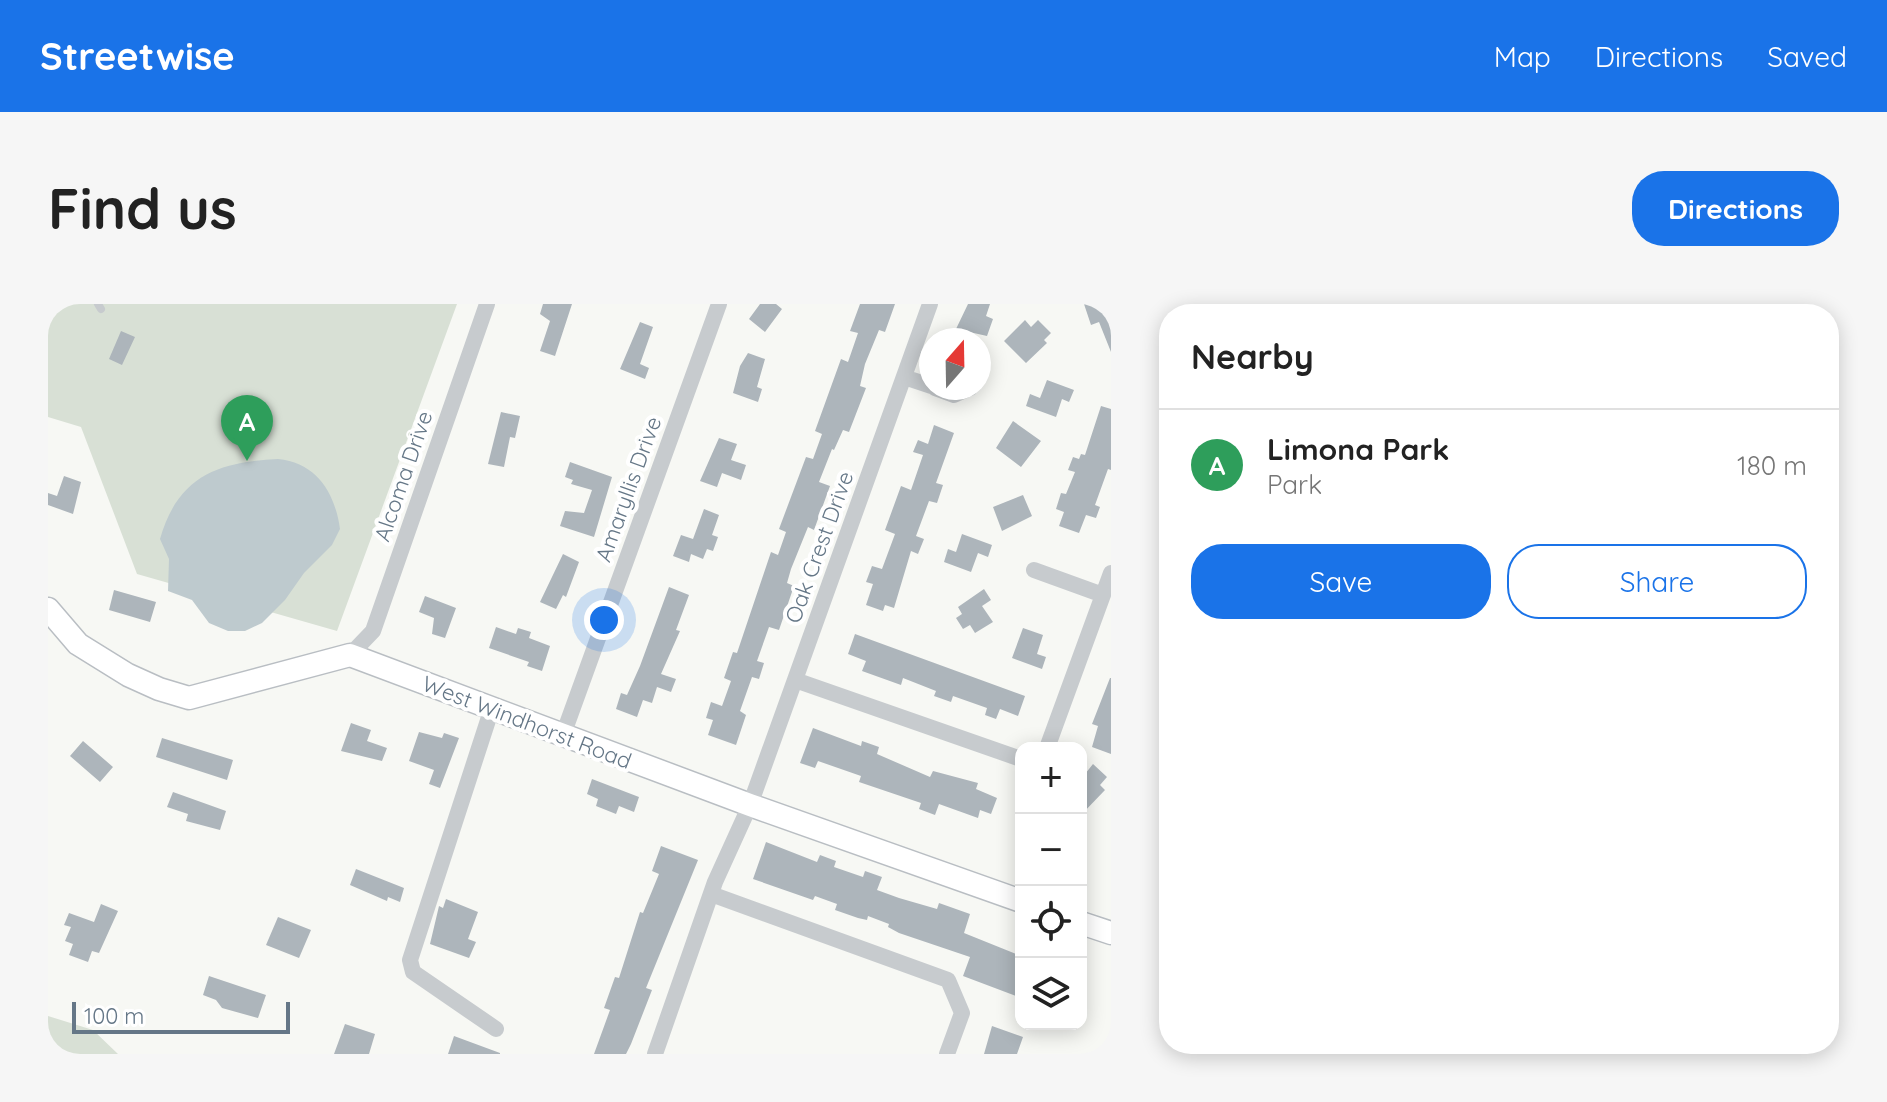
<!DOCTYPE html>
<html lang="en">
<head>
<meta charset="utf-8">
<style>
  :root { --surface:#fff; --page:#f6f6f6; --text:#222; --muted:#767676; --line:#e0e0e0; --accent:#1a73e8 }
  body { margin:0; font-family:Quicksand,sans-serif; background:var(--page); color:var(--text) }
  .controls { position:absolute; right:24px; bottom:24px; display:grid; overflow:hidden; border-radius:16px; box-shadow:0 4px 20px #0003 }
  .controls button { width:72px; height:72px; display:grid; place-items:center; padding:0; border:0; border-bottom:2px solid var(--line); background:var(--surface); color:var(--text); font:40px sans-serif }
  .compass { position:absolute; left:871px; top:24px; width:72px; height:72px; border-radius:50%; background:var(--surface); box-shadow:0 4px 20px #0003; rotate:20deg }
  .scale { position:absolute; left:24px; bottom:20px; width:218px; box-sizing:border-box; padding-left:8px; border:4px solid #657787; border-top:0; font-size:22px; line-height:28px; white-space:nowrap; color:#657787; -webkit-text-stroke:6px #fff; paint-order:stroke }
  .you { position:absolute; left:556px; top:316px; width:28px; height:28px; margin:-20px; border:6px solid #fff; border-radius:50%; background:#1a73e8; box-shadow:0 0 0 12px #1a73e833 }
  .badge { display:grid; place-items:center; width:52px; height:52px; border-radius:50%; background:var(--accent); color:#fff; font-size:26px; font-weight:700 }
  .pin { position:absolute; translate:-50% -66px; filter:drop-shadow(0 2px 4px #0008) }
  .pin::after { content:''; position:absolute; top:42px; width:28px; height:24px; background:inherit; clip-path:polygon(0 0,100% 0,50% 100%) }
  .list { margin:0; padding:0; list-style:none }
  h2 { display:flex; justify-content:space-between; align-items:center; height:104px; margin:0; padding:0 32px; font-size:34px }
  h2 small { font-size:26px; font-weight:400; color:var(--muted) }
  .list li { display:grid; grid-template-columns:52px 1fr auto; gap:24px; align-items:center; box-sizing:border-box; height:112px; padding:0 32px; border-top:2px solid var(--line) }
  .list b { display:block; font-size:30px; white-space:nowrap }
  .list p { margin:0; font-size:26px; white-space:nowrap; color:var(--muted) }
  .list em { font-size:26px; font-style:normal; color:var(--muted) }
  .actions { display:flex; gap:16px; padding:24px 32px }
  .actions a { flex:1; padding:18px 0; border:2px solid var(--accent); border-radius:32px; text-align:center; font-size:28px; color:var(--accent) }
  .actions .main { background:var(--accent); color:#fff }
  .icon { flex:none; width:44px; height:44px; fill:none; stroke:currentColor; stroke-width:2; stroke-linecap:round; stroke-linejoin:round }
  .map { position:relative; flex:none; width:1063px; height:750px; overflow:hidden; border-radius:32px }
  header { display:flex; align-items:center; gap:48px; box-sizing:border-box; height:112px; padding:0 40px; background:var(--accent); color:#fff }
  header strong { font-size:38px }
  nav { display:flex; gap:44px; margin-inline-start:auto; font-size:28px }
  .intro { display:flex; align-items:center; justify-content:space-between; box-sizing:border-box; height:192px; padding:0 48px }
  h1 { margin:0; font-size:56px }
  .button { padding:20px 36px; border-radius:32px; background:var(--accent); color:#fff; font-size:28px; font-weight:700 }
  main { display:flex; gap:48px; padding:0 48px }
  aside { flex:1; background:var(--surface); border-radius:32px; box-shadow:0 4px 20px #0003 }
  .map>svg:first-child { display:block }
  .green { fill:#d8e0d5 }
  .water { fill:#becace }
  .building { fill:#adb5bb }
  .lines { fill:none; stroke-linecap:round; stroke-linejoin:round }
  .secondary-casing { stroke:#b9bec3; stroke-width:25 }
  .lane { stroke:#c7cbce; stroke-width:8 }
  .street { stroke:#c7cbce; stroke-width:16 }
  .secondary { stroke:#fff; stroke-width:22 }
  .labels { text-anchor:middle; stroke-width:8; stroke-linejoin:round; paint-order:stroke }
  .street-label { font-size:22px; fill:#657787; stroke:#fff }
</style>
</head>
<body>
<header>
<strong>Streetwise</strong>
<nav><a>Map</a><a>Directions</a><a>Saved</a></nav>
</header>
<div class="intro"><h1>Find us</h1><a class="button">Directions</a></div>
<main>
<div class="map">
<svg width="1063" height="750" viewBox="0 0 1063 750">
  <rect width="100%" height="100%" fill="#f7f8f4"/>
  <path class="green" d="M0,0H409L289,327L89,270L33,123L0,113Z
    M0,712L45,726L70,750H0Z"/>
  <path class="water" d="M230,155C269,159 287,189 292,225L284,241L256,269L237,296L214,319L197,327H180L161,319L144,296L120,287L121,255L112,235C130,172 170,158 230,155Z"/>
  <path class="building" d="M495,0H524L507,52L492,47L502,17L492,10Z
    M712,0H728L734,5L717,28L701,15Z
    M812,0H847L837,28L831,26L817,60L812,82L818,84L801,128L795,126L786,146L784,145L771,178L782,182L766,226L760,223L743,265L739,279L746,282L731,326L721,323L709,357L716,359L711,375L704,373L692,407L698,411L688,441L660,431L665,416L658,414L663,398L674,402L683,377L676,374L685,348L689,349L723,248L730,251L738,228L731,225L758,153L765,155L774,130L767,127L793,55L800,58L810,29L802,27Z
    M920,0H942L938,12L945,15L939,32L908,25Z
    M1036,0H1063V48L1051,18L1043,21Z
    M977,16L983,23L990,16L1003,29L996,36L999,39L978,59L956,37Z
    M592,18L605,23L592,60L601,64L597,75L572,65Z
    M73,27L87,33L74,61L61,55Z
    M700,49L717,55L709,83L714,85L710,98L685,89L692,62Z
    M999,76L1026,86L1021,98L1014,95L1008,113L978,102L982,90L992,94Z
    M1053,102L1063,105V166L1060,165L1047,201L1052,203L1048,214L1038,211L1031,229L1011,222L1016,208L1008,205L1013,189L1018,190L1027,168L1020,166L1025,153L1031,155L1033,150L1037,151Z
    M453,108L472,112L467,134L462,133L456,163L440,160Z
    M965,117L993,137L973,163L948,144Z
    M886,121L906,129L888,179L895,181L889,199L881,197L868,232L876,235L870,250L863,247L846,304L837,301L835,307L818,301L825,280L818,278L824,262L834,265L847,230L837,226L853,182L863,186L875,151L865,148L870,136L880,140Z
    M671,134L689,140L683,156L698,161L693,176L674,169L669,183L652,177Z
    M522,158L564,173L546,233L512,222L517,207L536,209L544,186L523,180L525,176L517,173Z
    M16,172L33,178L25,210L0,201V189L9,192Z
    M975,191L984,212L954,227L945,203Z
    M656,205L671,211L664,231L670,233L665,247L659,245L655,255L643,250L641,258L625,252L633,231L645,235Z
    M914,230L944,241L940,253L930,249L923,268L896,258L900,245L908,248Z
    M515,250L531,258L518,293L515,291L508,305L492,298Z
    M621,283L641,291L628,326L632,327L613,370L628,375L623,388L609,383L604,399L595,396L589,413L568,405L573,389L579,391L592,362Z
    M936,285L943,296L934,302L945,318L927,329L922,321L915,325L908,314L914,310L910,303Z
    M66,286L108,298L102,318L61,306Z
    M377,292L408,304L397,334L384,330L386,314L371,308Z
    M448,323L468,330L470,324L483,328L481,334L502,342L494,367L479,362L481,358L441,344Z
    M975,324L995,331L989,350L998,353L994,365L964,354Z
    M807,330L977,392L970,412L952,405L948,415L937,411L939,404L905,392L903,398L886,392L888,387L855,374L853,381L814,367L818,357L800,350Z
    M1062,374H1063V450L1044,443L1050,422L1044,420Z
    M303,419L323,426L319,437L339,444L334,457L293,447Z
    M765,424L813,442L814,437L831,443L829,450L882,473L885,467L930,479L928,485L949,494L943,510L932,506L930,514L891,500L887,511L871,505L873,499L811,478L813,472L770,457L767,464L752,459Z
    M371,428L394,434L396,429L411,434L392,484L381,480L386,466L361,457Z
    M114,434L185,456L179,476L108,453Z
    M35,437L65,463L52,478L22,452Z
    M1045,460L1059,473L1052,481L1057,486L1033,511V475Z
    M544,475L591,493L586,508L571,502L568,510L548,502L550,495L539,490Z
    M125,488L178,507L172,526L138,517L140,510L119,503Z
    M718,538L769,558L772,551L788,557L786,563L815,573L817,567L834,573L829,586L851,594L889,605L891,599L922,610L916,629L973,652V694L915,672L922,653L851,629L840,623L841,620L820,612L819,616L810,614L787,606L789,600L767,592L765,596L705,575Z
    M613,542L650,556L598,684L604,686L583,740L578,750H546L562,706L556,704L567,673L571,674L592,608L595,609L611,570L604,567Z
    M308,565L356,584L352,598L340,593L339,597L302,581Z
    M398,595L430,608L420,635L428,638L421,654L382,640L391,602L395,604Z
    M53,600L70,607L51,649L44,647L40,658L21,651L25,640L17,637L23,623L16,621L21,609L46,618Z
    M230,613L263,626L251,654L218,641Z
    M161,672L218,691L210,714L174,704L168,696L155,691Z
    M297,720L327,730L321,750H286Z
    M944,722L975,733L969,750H936Z
    M406,732L452,749V750H400Z"/>
  <g class="lines">
    <g class="secondary-casing">
      <path id="secondary" d="M0,305L30,340L80,371L111,385L141,394L302,351L702,501L973,597
        M1033,619L1063,629"/>
    </g>
    <path class="lane" d="M50,0L53,5"/>
    <path class="street" d="M856,73L883,82
      M887,84L906,91L922,84
      M986,266L1055,291
      M302,351L325,327L439,0
      M747,376L973,455
      M444,404L362,656L365,668L448,725
      M515,431L671,0
      M999,444L1063,269
      M663,590L900,676L914,709L899,750
      M607,750L667,578L702,501L882,0"/>
    <use href="#secondary" class="secondary"/>
  </g>
  <g class="labels">
    <g class="street-label">
      <text transform="translate(355 172) rotate(-71)" y="8">Alcoma Drive</text>
      <text transform="translate(580 185) rotate(-70)" y="8">Amaryllis Drive</text>
      <text transform="translate(771 243) rotate(-70)" y="8">Oak Crest Drive</text>
      <text transform="translate(479 418) rotate(21)" y="8">West Windhorst Road</text>
    </g>
  </g>
</svg>
<div class="controls">
<button>+</button>
<button>−</button>
<button><svg class="icon" aria-label="locate" viewBox="0 0 24 24"><circle cx="12" cy="12" r="6"/><path d="M12 2v4M12 18v4M2 12h4M18 12h4"/></svg></button>
<button><svg class="icon" aria-label="layers" viewBox="0 0 24 24"><path d="M12 4l9 5-9 5-9-5zM3 14l9 5 9-5"/></svg></button>
</div>
<svg class="compass" viewBox="-18 -18 36 36"><path d="M0-13l5 13h-10z" fill="#e53935"/><path d="M0 13l5-13h-10z" fill="#767676"/></svg>
<div class="scale">100 m</div>
<div class="you"></div>
<div class="pin badge" style="left:199px;top:157px;background:#2e9e5b">A</div>
</div>
<aside>
<h2>Nearby<small></small></h2>
<ul class="list">
<li><span class="badge" style="background:#2e9e5b">A</span><div><b>Limona Park</b><p>Park</p></div><em>180 m</em></li>
</ul>
<div class="actions"><a class="main">Save</a><a>Share</a></div>
</aside>
</main>
</body>
</html>
